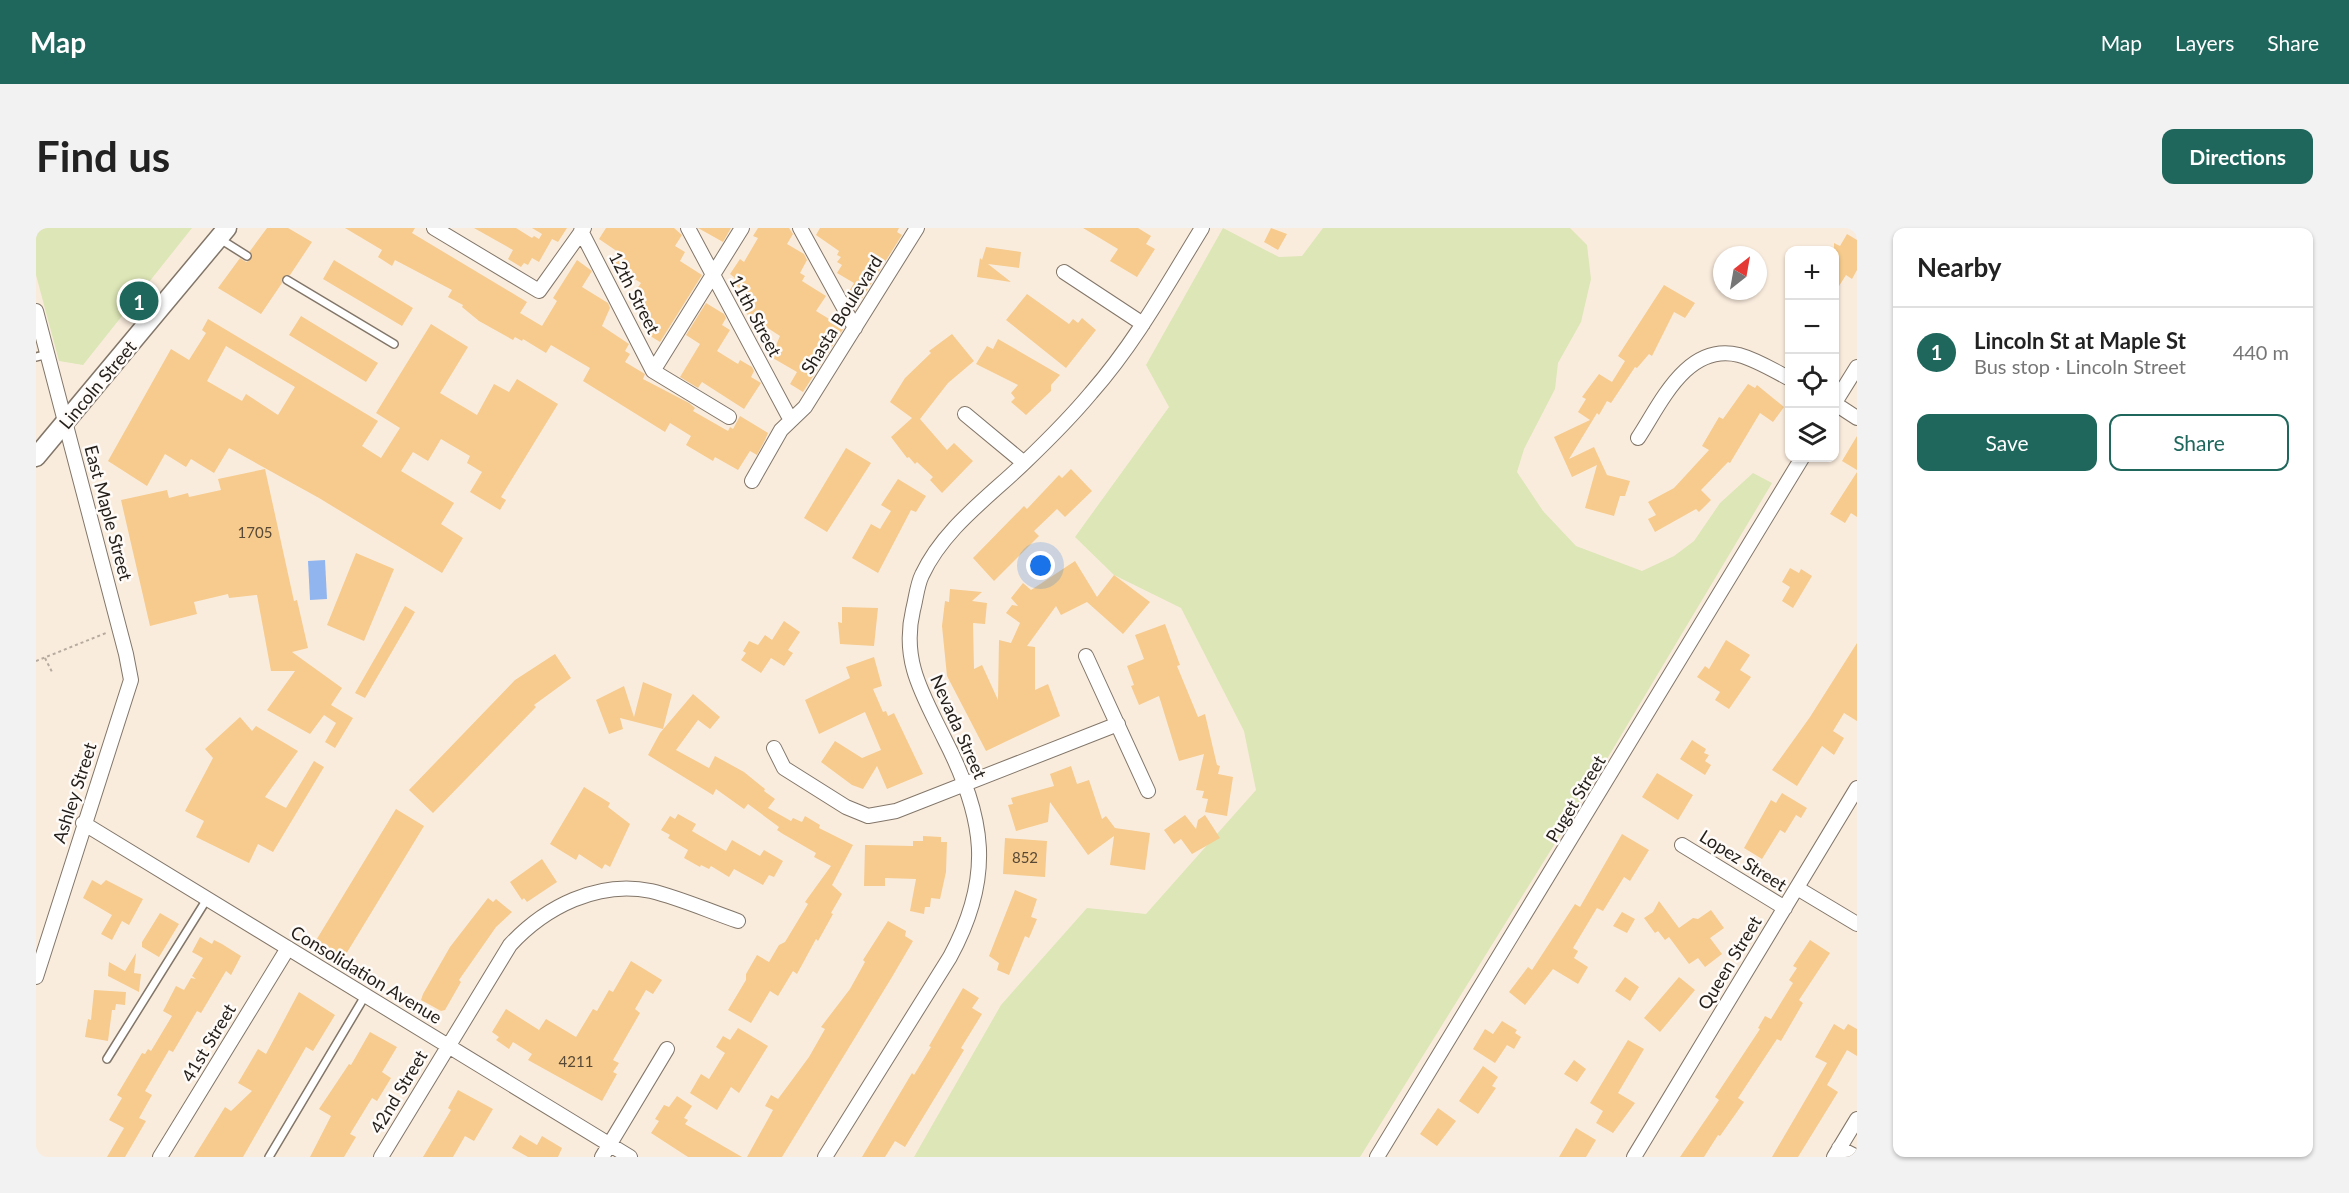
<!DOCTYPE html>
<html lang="en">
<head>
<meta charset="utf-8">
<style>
  :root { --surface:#fff; --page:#f2f2f2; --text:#222; --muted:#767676; --line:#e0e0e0; --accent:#1f675c }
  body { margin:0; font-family:Lato,sans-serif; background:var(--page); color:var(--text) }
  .controls { position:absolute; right:18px; top:18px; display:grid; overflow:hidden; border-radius:12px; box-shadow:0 2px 4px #0004 }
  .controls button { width:54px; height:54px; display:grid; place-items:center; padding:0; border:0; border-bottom:2px solid var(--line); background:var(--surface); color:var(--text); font:30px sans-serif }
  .compass { position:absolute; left:1677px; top:18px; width:54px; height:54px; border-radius:50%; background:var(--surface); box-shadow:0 2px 4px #0004; rotate:31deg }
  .you { position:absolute; left:1005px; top:338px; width:21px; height:21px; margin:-15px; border:4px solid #fff; border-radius:50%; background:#1a73e8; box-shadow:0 0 0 9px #1a73e833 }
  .badge { display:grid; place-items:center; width:39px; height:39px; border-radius:50%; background:var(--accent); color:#fff; font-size:20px; font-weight:700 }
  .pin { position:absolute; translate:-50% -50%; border:3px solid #fff; box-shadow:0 2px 6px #0006 }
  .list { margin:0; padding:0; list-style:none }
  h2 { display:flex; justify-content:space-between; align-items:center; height:78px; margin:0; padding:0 24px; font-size:26px }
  h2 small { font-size:20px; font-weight:400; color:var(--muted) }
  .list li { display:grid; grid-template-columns:39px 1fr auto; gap:18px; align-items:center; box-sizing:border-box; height:90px; padding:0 24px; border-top:2px solid var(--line) }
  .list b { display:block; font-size:22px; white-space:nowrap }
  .list p { margin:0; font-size:20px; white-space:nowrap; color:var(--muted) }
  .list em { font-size:20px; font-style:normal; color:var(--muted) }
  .actions { display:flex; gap:12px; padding:18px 24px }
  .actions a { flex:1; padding:14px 0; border:2px solid var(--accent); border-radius:12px; text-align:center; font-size:21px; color:var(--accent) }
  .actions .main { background:var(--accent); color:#fff }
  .icon { flex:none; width:33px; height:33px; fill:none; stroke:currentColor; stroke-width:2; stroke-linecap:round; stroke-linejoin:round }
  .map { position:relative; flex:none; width:1821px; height:929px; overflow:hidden; border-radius:12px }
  header { display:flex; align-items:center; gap:36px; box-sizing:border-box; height:84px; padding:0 30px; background:var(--accent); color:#fff }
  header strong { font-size:28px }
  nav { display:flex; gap:33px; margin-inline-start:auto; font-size:21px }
  .intro { display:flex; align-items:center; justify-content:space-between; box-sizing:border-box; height:144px; padding:0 36px }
  h1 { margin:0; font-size:42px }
  .button { padding:15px 27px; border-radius:12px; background:var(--accent); color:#fff; font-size:21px; font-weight:700 }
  main { display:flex; gap:36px; padding:0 36px }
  aside { flex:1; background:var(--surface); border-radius:12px; box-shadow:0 2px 4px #0004 }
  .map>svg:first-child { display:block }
  .green { fill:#dde6b6 }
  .water { fill:#91b5ef }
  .building { fill:#f6cb8d; fill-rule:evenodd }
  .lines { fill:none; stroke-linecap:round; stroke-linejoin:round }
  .service-casing { stroke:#827669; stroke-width:10 }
  .minor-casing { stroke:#827669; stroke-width:16 }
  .tertiary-casing { stroke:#827669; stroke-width:21 }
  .path { stroke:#b6ab9f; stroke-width:2; stroke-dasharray:3 3; stroke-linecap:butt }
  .service { stroke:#fff; stroke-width:7 }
  .minor { stroke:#fff; stroke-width:14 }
  .tertiary { stroke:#fff; stroke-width:18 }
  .labels { text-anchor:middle; stroke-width:5; stroke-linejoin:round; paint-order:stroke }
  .number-label { font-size:15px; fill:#584936 }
  .street-label { font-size:18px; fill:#231e19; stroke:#fefbf8 }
</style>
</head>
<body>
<header>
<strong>Map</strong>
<nav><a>Map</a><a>Layers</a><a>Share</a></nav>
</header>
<div class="intro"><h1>Find us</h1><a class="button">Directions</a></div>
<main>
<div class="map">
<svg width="1821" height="929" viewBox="0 0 1821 929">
  <rect width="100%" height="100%" fill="#faecdd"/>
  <path class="green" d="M0,0H156L47,137L23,133L0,47Z
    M1187,0L1243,29L1266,28L1287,0H1534L1551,17L1555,51L1545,94L1522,135L1519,161L1488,221L1481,244L1507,283L1540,318L1606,343L1638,328L1658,313L1684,275L1717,245L1736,255L1556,556L1324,929H878L965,777L1051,680L1110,686L1220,562L1208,503L1145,380L1078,347L1039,309L1133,179L1110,137Z"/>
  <path class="water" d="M289,332L291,371L274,372L272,333Z"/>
  <path class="building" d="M231,0H252L276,14L254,47L247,49L246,55L225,86L182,60L204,30L210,34L215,31L214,23Z
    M309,0H379L376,5L491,74L484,85L506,98L521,73L517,70L541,32L556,43L546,59L572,75L574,80L566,98L593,116L589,123L594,126L589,134L609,146L607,151L653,175L659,180L657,183L692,203L694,199L697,201L704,188L732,205L729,212L721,227L714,223L702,242L679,229L677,233L650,217L655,208L634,195L629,204L547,153L554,140L515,117L510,125L487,111L486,113L479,109L477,112L443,93L426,79L427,77L412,69L416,62L359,32L356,38L342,29L346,22Z
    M438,0H480L496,10L498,8L503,11L506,6L496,0H531L522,14L516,11L503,34L496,30L492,37L488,35L485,39L472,31L477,22Z
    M570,0H638L646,7L639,18L649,24L644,33L666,47L624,114L611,106L619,94L602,83L608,72L598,65L605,55L577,37L585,26L563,11Z
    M662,0H695L687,14Z
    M722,0H753L757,6L751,16L768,26L771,32L764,45L769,48L766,53L790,68L780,83L808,100L767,164L754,156L761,144L735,129L744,108L709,85L718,70L696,55L699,50L694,46L704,31L708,34L722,10L717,8Z
    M784,0H863L861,4L866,7L823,75L812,65L818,55L801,45L806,37L801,34L805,29L801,27L803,23L780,7Z
    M1047,0H1102L1115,8L1110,16L1119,21L1101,49L1074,33L1082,21Z
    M1235,0L1251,6L1242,22L1228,14Z
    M1811,6L1821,12V42L1816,51L1810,47L1798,66V15L1804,18Z
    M950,19L985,24L983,40L952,36L975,54L941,49L944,30L946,32Z
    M298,32L377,80L366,98L287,51Z
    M1628,57L1659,75L1649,90L1638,84L1616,128L1613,126L1601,140L1599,139L1575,175L1571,173L1563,187L1561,185L1533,231L1558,219L1571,247L1594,253L1589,268H1584L1578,288L1549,280L1561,237L1536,249L1518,209L1554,192L1542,184L1550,171L1546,169L1563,146L1576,154L1589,133L1582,128Z
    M991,66L1033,96L1037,91L1042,95L1046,90L1060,102L1030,140L970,92Z
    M670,75L688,86L690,90L686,97L694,102L681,123L702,136L704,132L716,139L718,143L715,149L725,155L708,181L666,154L662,160L644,149L664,116L650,107Z
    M265,88L342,135L330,154L253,107Z
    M172,91L342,193L326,218L345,230L364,200L340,185L395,96L432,119L404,165L441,187L458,156L473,164L481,151L522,176L465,269L470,272L464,282L434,264L446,244L431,235L434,228L405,211L392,233L377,224L365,243L418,275L405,296L427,310L406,345L283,270L193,220L178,245L155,231L150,239L129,226L111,258L72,233L135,121L153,132L170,105L166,102ZM190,118L259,159L242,187L210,166L206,173L171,153Z
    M916,106L938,133L912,155L884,191L911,222L918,215L937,233L906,265L894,252L897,249L881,234L879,236L873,229L871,230L855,209L876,190L854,174L869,150L895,125L893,123Z
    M962,111L1024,147L1015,157V163L990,187L975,174L979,170L975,165L982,157L940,136L951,118L957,121Z
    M1712,156L1719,160L1721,157L1748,179L1737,194L1724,185L1694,235L1692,234L1665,262L1675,272L1663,284L1660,281L1619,304L1612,291L1620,287L1612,274L1638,260L1673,222L1666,218L1683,189L1687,191Z
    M1821,208V242L1806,233Z
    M810,220L835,235L791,304L768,290Z
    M229,241L258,373L261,372L272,420L256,424L306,460L295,477L317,490L299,520L289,514L300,495L288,487L274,506L231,482L259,443H235L221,367L193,370L192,366L158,374L161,386L114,398L85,272L131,262L133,270L152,265L153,269L185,262L182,251Z
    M1035,241L1056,263L1029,289L1021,281L998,303L1003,308L958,353L937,330L988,278L991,281L1023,247L1026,250Z
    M1821,244V289L1815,285L1809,295L1794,286Z
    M862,251L890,268L880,284L875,282L842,345L816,330L835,296L844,301L855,283L845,277Z
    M320,325L358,341L328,413L291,397Z
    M1039,333L1061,369L1078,347L1114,374L1087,406L1051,374L1025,387L1020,378L991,418L999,419V462L1012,456L1024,488L950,523L911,448L906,398L909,373L913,374L914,361L946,364L936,373L951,375L949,396L937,395L938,441L946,437L962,472L963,412L975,415L984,395L970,385L976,377L982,378L975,370L987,355L995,362Z
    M1754,340L1763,345L1765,341L1776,348L1757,380L1746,373L1754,359L1746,354Z
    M369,378L379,384L329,470L319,465Z
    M806,379L842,380L838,418L804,416L802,394L806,395Z
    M748,393L764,404L752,422L757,425L748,438L735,430L725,445L705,432L710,425L707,423L713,413L722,417L729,407L736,412Z
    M1129,396L1144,437L1141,438L1162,489L1169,486L1181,537L1184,538L1182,546L1197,549L1191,588L1169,584L1172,571L1166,570L1168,563L1160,562L1168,526L1143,533L1123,468L1103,477L1095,458L1098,457L1091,438L1108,431L1099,407Z
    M1690,412L1714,427L1704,442L1715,449L1693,481L1679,472L1684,464L1661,449L1669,438L1673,441Z
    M1821,415V493L1808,485L1797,503L1808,510L1798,527L1786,518L1761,558L1736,542L1774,489Z
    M519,426L535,450L498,477L500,479L397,585L373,562L479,452Z
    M838,429L846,458L837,461L847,484L850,483L852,488L858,485L887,546L851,561L841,538L827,561L816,557L785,534L799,513L826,530L845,522L829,484L783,506L769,472L814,450L810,439Z
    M607,454L636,466L627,501L584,490L587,501L573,506L560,472L588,458L598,489Z
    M657,466L684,489L674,501L662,492L640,522L673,540L679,528L708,544L729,561L728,563L739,571L732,580L755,593L757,590L766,594L769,588L784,597L783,600L817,617L796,657L806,666L795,685L797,686L782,713L780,711L761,746L757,743L742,768L734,763L715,795L692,782L710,752V746L721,727L733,734L743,717L749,714L772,676L769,674L795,638L778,629L780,625L747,606L741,602L743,599L712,576L708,581L680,561L677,567L612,527L624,505Z
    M204,489L216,503L220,498L262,523L229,569L250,580L278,533L288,539L237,624L222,616L213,635L160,609L168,593L149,583L177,530L169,521Z
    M1656,512L1670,521L1668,525L1673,527L1669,533L1675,537L1669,547L1644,531Z
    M1035,538L1041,556L1053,552L1066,591L1070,588L1079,600L1114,605L1109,642L1074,637L1078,608L1052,627L1014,574L1012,594L980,603L972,577L977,576L975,570L1018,558L1014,546Z
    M1621,545L1657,567L1642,592L1606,569Z
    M548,559L574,575L572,579L594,596L574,639L569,636L566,641L543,626L540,632L514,616Z
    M1746,565L1771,580L1765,590L1760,587L1749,605L1744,602L1726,631L1708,620L1735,572L1740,575Z
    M360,581L388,598L307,731L279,714Z
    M642,586L660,596L656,603L690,623L696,612L724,628L728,622L747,633L738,649L733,647L727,657L698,641L693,649L675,638L673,641L665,637L664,639L648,630L652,622L632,610L634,607L625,602L634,588L639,591Z
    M1149,587L1160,601L1162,592L1169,587L1184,610L1156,626L1145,611L1138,616L1128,602Z
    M1586,606L1613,622L1594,653L1588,649L1567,683L1561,680L1537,720L1542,723L1538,730L1552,739L1542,756L1517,741L1489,777L1473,764L1492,739L1496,742L1539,676L1544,679Z
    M887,608L905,609V614H911L910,644L904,671L895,670L894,679H889L888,686L874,683L880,651L849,650V658H828L829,617L877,618V613H887Z
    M969,610L1011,613L1009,649L967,646Z
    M506,631L521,654L491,674L488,670L486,672L474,654Z
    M56,652L65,657L70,652L107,671L93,697L86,693L76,712L65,706L76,687L47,670Z
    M979,662L1001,671L995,689L1001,691L993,710L989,708L973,747L961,742L963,735L953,728Z
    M452,670L457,674L460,671L476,684L460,699L423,752L425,754L409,782L405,783L385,772L387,766L414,719Z
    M1623,673L1643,700L1657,690L1662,691L1675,682L1688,700L1674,710L1686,726L1669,739L1662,730L1653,736L1633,709L1629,712L1622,703L1619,705L1608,690L1617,684Z
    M1586,684L1599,691L1591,705L1577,698Z
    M124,685L143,696L123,729L106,719V714Z
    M852,693L870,703L869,708L877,713L856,749L746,929H711L737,882L729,878L735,867L742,871L773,829L789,801L785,799L814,761L829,734L827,732Z
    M164,709L176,716L178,712L186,716L205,728L195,747L190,743L165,785L161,783L137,824L133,822L109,863L116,867L103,890L110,893L89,929H71L88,900L73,892L86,870L81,867L106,825L109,826L112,821L115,823L136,788L127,783L140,758L148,762L155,750L160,751L156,748L167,730L156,724Z
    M1774,712L1794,725L1763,772L1767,775L1745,813L1741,811L1702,870L1708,874L1684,908L1682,907L1668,929H1644L1683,872L1679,869L1724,801L1722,800L1729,788L1735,791L1757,755L1753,752L1761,740L1757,738Z
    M100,725L98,745L105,746L103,764L72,748L73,734L89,743Z
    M595,733L626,752L617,766L610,762L599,781L604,785L577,832L583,835L577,844L581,846L566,873L492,832L496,826L477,814L473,821L460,812L463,809L456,804L470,781L503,802L510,791L540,809L557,781L561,783L573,762L577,764Z
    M1589,749L1603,759L1594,773L1579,763Z
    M1643,749L1659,762L1624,804L1608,790Z
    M927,760L943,770L936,780L946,786L925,820L928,822L869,919L859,913L849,929H826L876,845L878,847L895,819L893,818Z
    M58,762L90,764L89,777L80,776L79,782H76L72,813L49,809L52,791L55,792Z
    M263,764L299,787L277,823L270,819L207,929H158L189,879L195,883L216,863L202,855L222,821L230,826Z
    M1466,793L1481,802L1479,805L1485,809L1478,821L1471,817L1459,835L1437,821L1449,801L1457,806Z
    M1798,796L1808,802L1812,796L1821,801V828L1811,822L1791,857L1802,864L1762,929H1736L1791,835L1779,829Z
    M702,800L732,818L703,865L695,859L681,882L654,865L665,846L673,851L689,825L680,819L687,808L694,812Z
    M334,804L361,819L346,844L355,850L341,873L336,870L314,906L320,909L308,929H274L295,888L283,881L313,836L315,837Z
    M1592,812L1608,821L1582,865L1599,875L1577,905L1560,895L1567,883L1554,875Z
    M1538,832L1550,841L1541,854L1528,846Z
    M1447,838L1462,849L1456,858L1460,860L1442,886L1423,873Z
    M422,862L457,881L438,913L429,908L417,929H387L415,882L412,880Z
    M641,868L656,878L648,890L652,892L649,896L706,929H652L615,905L623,893L619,891L628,877L633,879Z
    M1402,880L1420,893L1401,918L1384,906Z
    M1540,900L1560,912L1550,929H1523Z
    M484,907L501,917L506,908L526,920L522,929H492L476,920Z"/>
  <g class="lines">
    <g class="service-casing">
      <path id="service" d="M184,11L211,28
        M251,52L358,116
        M0,129L12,126
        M71,831L171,671
        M233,929L329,768"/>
    </g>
    <g class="minor-casing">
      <path id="minor" d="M398,0L503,63L548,0
        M652,0L752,187L757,190
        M764,0L819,100
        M545,3L617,143L693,189
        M1028,44L1107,96
        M0,83L90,426L95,452L0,749
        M617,143L706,0
        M1798,175L1821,190
        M1798,176L1821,139
        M929,186L988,235
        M1602,210C1625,175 1651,114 1703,127C1721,132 1737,142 1754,151
        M716,253L745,202L769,179L881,0
        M1050,428L1112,563
        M738,520L748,540L810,579L832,588L860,583L1082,496
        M47,595L594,929
        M1646,617L1749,680
        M1761,660L1821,696
        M1803,920L1821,929
        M124,929L252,720
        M345,929L474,717C509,679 562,652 615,663C644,670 673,683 702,693
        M566,929L631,821
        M789,929L914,729C958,648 949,590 908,510C887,467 865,433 877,382C880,371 881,357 886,347C908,300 953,269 989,234C1012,212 1035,189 1055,165C1099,115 1131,57 1166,0
        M1341,929L1766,230
        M1598,929L1821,560
        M1798,929L1821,891"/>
    </g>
    <g class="tertiary-casing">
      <path id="tertiary" d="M0,229L191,0"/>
    </g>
    <path class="path" d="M9,430L17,446
      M0,433L70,405"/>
    <use href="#service" class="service"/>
    <use href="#minor" class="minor"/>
    <use href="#tertiary" class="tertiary"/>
  </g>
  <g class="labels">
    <g class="number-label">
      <text x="219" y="310">1705</text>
      <text x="989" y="635">852</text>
      <text x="540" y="839">4211</text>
    </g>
    <g class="street-label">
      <text transform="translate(598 65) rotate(63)" y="6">12th Street</text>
      <text transform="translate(806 87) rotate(-58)" y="6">Shasta Boulevard</text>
      <text transform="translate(719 88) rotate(62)" y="6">11th Street</text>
      <text transform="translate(62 157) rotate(-50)" y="6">Lincoln Street</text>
      <text transform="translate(72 285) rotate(75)" y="6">East Maple Street</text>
      <text transform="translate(922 499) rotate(66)" y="6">Nevada Street</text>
      <text transform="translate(39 565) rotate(-72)" y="6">Ashley Street</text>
      <text transform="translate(1540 571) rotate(-59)" y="6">Puget Street</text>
      <text transform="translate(1707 633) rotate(32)" y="6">Lopez Street</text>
      <text transform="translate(1694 735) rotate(-59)" y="6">Queen Street</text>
      <text transform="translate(330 747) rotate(31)" y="6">Consolidation Avenue</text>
      <text transform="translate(173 815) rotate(-59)" y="6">41st Street</text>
      <text transform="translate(363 864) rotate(-59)" y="6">42nd Street</text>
    </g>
  </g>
</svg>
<div class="controls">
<button>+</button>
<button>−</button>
<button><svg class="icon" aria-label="locate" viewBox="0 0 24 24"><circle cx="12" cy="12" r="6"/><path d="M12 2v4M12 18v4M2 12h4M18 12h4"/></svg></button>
<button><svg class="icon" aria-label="layers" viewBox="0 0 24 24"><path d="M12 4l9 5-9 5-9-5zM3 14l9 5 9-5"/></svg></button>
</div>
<svg class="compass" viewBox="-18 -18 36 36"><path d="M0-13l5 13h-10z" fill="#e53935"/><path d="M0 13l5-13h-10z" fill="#767676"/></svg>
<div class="you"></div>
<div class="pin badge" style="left:103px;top:73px">1</div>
</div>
<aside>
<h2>Nearby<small></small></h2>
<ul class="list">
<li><span class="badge">1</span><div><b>Lincoln St at Maple St</b><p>Bus stop · Lincoln Street</p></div><em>440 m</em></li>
</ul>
<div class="actions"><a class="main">Save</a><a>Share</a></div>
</aside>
</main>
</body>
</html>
